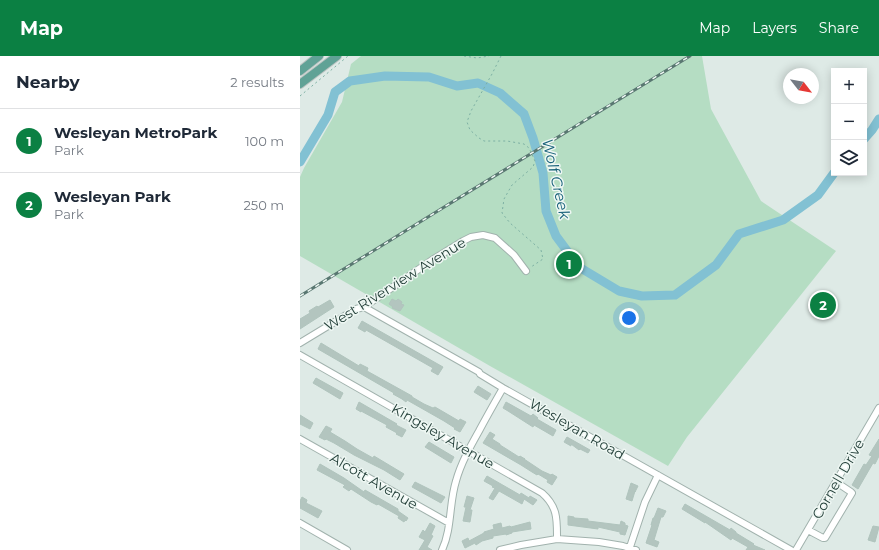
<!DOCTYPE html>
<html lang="en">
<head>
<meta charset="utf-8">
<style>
  :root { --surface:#fff; --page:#f6f6f7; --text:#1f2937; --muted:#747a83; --line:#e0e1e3; --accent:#0b8043 }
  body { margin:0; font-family:Montserrat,sans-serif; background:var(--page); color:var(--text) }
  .controls { position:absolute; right:12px; top:12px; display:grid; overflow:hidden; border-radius:0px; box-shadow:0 2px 10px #0003 }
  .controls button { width:36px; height:36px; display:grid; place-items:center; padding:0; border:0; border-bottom:1px solid var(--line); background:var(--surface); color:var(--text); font:20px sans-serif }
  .compass { position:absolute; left:483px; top:12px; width:36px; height:36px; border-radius:50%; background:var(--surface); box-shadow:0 2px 10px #0003; rotate:121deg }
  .you { position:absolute; left:329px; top:262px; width:14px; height:14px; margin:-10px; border:3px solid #fff; border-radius:50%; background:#1a73e8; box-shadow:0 0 0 6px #1a73e833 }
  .badge { display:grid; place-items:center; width:26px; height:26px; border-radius:50%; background:var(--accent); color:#fff; font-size:13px; font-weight:700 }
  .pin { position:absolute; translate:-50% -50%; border:2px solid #fff; box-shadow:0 1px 4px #0006 }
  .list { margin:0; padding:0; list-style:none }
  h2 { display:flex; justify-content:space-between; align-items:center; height:52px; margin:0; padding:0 16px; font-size:17px }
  h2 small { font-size:13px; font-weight:400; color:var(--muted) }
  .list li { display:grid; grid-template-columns:26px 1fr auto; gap:12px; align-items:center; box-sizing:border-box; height:64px; padding:0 16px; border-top:1px solid var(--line) }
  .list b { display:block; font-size:15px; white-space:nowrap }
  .list p { margin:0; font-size:13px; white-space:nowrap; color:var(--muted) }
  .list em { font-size:13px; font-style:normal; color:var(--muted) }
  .icon { flex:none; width:22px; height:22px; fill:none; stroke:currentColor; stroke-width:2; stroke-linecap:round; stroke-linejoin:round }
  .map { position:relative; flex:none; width:579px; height:494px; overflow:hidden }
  header { display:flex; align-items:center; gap:24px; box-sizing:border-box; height:56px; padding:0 20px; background:var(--accent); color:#fff }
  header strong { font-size:19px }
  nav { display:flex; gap:22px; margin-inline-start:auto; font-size:14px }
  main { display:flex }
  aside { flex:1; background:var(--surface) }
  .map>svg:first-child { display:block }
  .green { fill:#b5ddc3 }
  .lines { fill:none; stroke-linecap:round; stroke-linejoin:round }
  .river { stroke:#82c1d3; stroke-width:9 }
  .building { fill:#b3c5bf; stroke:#b0c4bd }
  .minor-casing { stroke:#a1b2ad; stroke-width:8 }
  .major-casing { stroke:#bcc4c2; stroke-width:10 }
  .path { stroke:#7db0a3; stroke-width:1; stroke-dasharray:2 3; stroke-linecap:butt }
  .minor { stroke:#fff; stroke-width:6 }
  .major { stroke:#60a296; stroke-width:8 }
  .rail-casing { stroke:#597771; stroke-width:3 }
  .rail { stroke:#eef7f3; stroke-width:1.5; stroke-dasharray:4.5; stroke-linecap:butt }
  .labels { text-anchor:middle; stroke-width:3; stroke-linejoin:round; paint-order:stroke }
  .street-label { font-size:14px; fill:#1f3b35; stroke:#eef7f3 }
  .water-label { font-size:15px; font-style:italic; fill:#176179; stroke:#eef7f3 }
</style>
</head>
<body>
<header>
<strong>Map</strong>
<nav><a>Map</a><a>Layers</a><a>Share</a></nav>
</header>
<main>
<aside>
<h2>Nearby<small>2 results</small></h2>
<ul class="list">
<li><span class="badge">1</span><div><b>Wesleyan MetroPark</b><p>Park</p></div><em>100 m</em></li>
<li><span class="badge">2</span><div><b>Wesleyan Park</b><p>Park</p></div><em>250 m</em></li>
</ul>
</aside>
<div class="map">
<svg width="579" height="494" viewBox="0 0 579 494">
  <rect width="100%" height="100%" fill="#deeae6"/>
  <path class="green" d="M61,0H402L411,53L461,145L536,195L387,381L368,410L190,310L0,200V121L4,112L42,46L51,8Z"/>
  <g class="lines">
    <path class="river" d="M564,83L572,74L579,63
      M0,106L28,59L35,36L50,25L85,20L129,21L157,30L178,27L200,37L224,58L233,82L243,117L246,155L256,180L279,211L319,235L342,240L375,239L416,209L439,178L483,164L518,139L534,117"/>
  </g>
  <path class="building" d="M92,243L96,245L98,243L102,246L101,248L104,249L100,255L92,252L93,251L89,248Z
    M30,244L34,251L0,273V263L10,257L9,255L17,250L18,251Z
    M62,265L143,311L138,319L131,315L133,312L66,274L65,276L58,272Z
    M21,287L59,310L60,308L68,312L67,315L112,340V341L124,348L133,352L135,351L159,365L160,363L166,366L160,376L154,373L155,372L144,365L107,344L106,346L102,343L93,338L94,337L18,293Z
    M16,322L43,337L40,343L13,327Z
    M178,330L191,338L187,344L174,336Z
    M59,346L97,368L96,369L106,374L102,381L96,378L97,377L86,371L87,369L61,355V356L56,353Z
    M206,346L231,360L233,358L238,362L237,363L256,374L253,380L234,369L233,371L208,355L203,352Z
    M0,359L13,367L10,373L0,368Z
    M26,370L32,373L30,376L45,385L57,393L73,402L74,400L104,418L100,424L84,414L54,399L34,387L26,383L25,384L19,381Z
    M190,376L195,379L192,383L200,388V389L208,394L219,401L220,400L225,403H224L242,415L251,419L252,418L257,421L252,429L247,426L248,424L238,418L237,419L232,416L221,409L183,387Z
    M267,381L290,394L288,397L280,393L279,394L271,388V390L264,386Z
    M579,383V400L575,408L573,407L558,433L552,429L564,408L566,409L572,400L569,399Z
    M129,386L154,401L151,407L125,391Z
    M20,408L44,422L64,436L65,434L98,453V455L108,462L106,465L105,464L104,466L98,462L99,460L78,448L77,449L71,446L51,433L49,435L43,431L45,429L17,414Z
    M187,420L220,439L221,437L229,442L230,440L237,444L233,449L224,443L222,448L199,435L193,444L189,442L195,432L192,431L193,430L184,425Z
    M115,426L145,441L141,447L112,431Z
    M331,427L338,430L335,436V435L332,445L326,443Z
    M167,440L174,442L170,454H172L170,466L163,465L166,451H164Z
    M2,441L7,444L6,447L22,455L18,462L0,452V445Z
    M385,448L430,474L431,472L436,476V477L454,488L453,489L465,494H446L448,491L432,482L431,484L405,466V467L382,453Z
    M358,452L366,455L363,461H361L354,484L359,486L357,491L346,487L352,469H351L353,462H354Z
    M268,460L274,461V462L288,463V465L320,469L321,465L325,467V469L328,470L325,479L320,478V476L298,471V473L268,469Z
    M230,466L231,473L212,476V477L206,479V478L193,480V482L182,485L176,489L175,487L165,492L162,485L168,482L169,485L184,477V476L194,473L193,469L201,467L202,472L210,470L211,471Z
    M130,467L135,470L131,479L133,480L127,491L132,494H119L125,484L119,481L123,474L125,476Z
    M573,470L579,471L575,486L568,484Z"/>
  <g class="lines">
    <g class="minor-casing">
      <path id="minor" d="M64,251L179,316L180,318L203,332L491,494
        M0,287L56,253L64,251L132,204L163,185L171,181L183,179L195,182L214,199L226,215
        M0,299L242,437C258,451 257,464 257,483
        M0,383L149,467
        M0,467L47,494
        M508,474L523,482H525L552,437L551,436L536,426
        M142,494C152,473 149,447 156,425C161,407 170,391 179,375C187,360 195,346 203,332
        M200,494L221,489L257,483L299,486L323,490L336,494
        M329,494L345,446L358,419
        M496,494L579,352"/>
    </g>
    <g class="major-casing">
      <path id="major" d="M0,15L19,0
        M0,28L37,0"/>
    </g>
    <path class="path" d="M164,0L177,2L189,0
      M201,0L192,18L171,55L167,66L170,74L179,82L184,85H207L224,88L229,92L235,105L233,111L212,129L204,143L202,157L210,167L241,194L243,203L231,211
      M0,40L48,0"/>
    <use href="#minor" class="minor"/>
    <use href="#major" class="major"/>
    <g class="rail-casing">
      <path id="rail" d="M0,240C130,160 260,79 390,0"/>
    </g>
    <use href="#rail" class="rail"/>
  </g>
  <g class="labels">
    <g class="street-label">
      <text transform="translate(95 228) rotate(-32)" y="5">West Riverview Avenue</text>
      <text transform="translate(277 373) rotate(30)" y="5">Wesleyan Road</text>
      <text transform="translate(143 380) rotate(30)" y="5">Kingsley Avenue</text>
      <text transform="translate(538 423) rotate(-60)" y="5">Cornell Drive</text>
      <text transform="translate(74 425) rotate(30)" y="5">Alcott Avenue</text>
    </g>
    <g class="water-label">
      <text transform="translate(256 123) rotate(77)" y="5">Wolf Creek</text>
    </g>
  </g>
</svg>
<div class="controls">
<button>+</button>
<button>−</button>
<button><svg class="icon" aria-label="layers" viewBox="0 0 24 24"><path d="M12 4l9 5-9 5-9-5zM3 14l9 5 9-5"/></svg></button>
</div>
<svg class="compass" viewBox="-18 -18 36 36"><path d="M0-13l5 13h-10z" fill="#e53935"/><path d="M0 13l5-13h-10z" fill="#747a83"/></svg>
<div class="you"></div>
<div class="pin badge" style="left:269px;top:208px">1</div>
<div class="pin badge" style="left:523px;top:249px">2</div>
</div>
</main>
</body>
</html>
